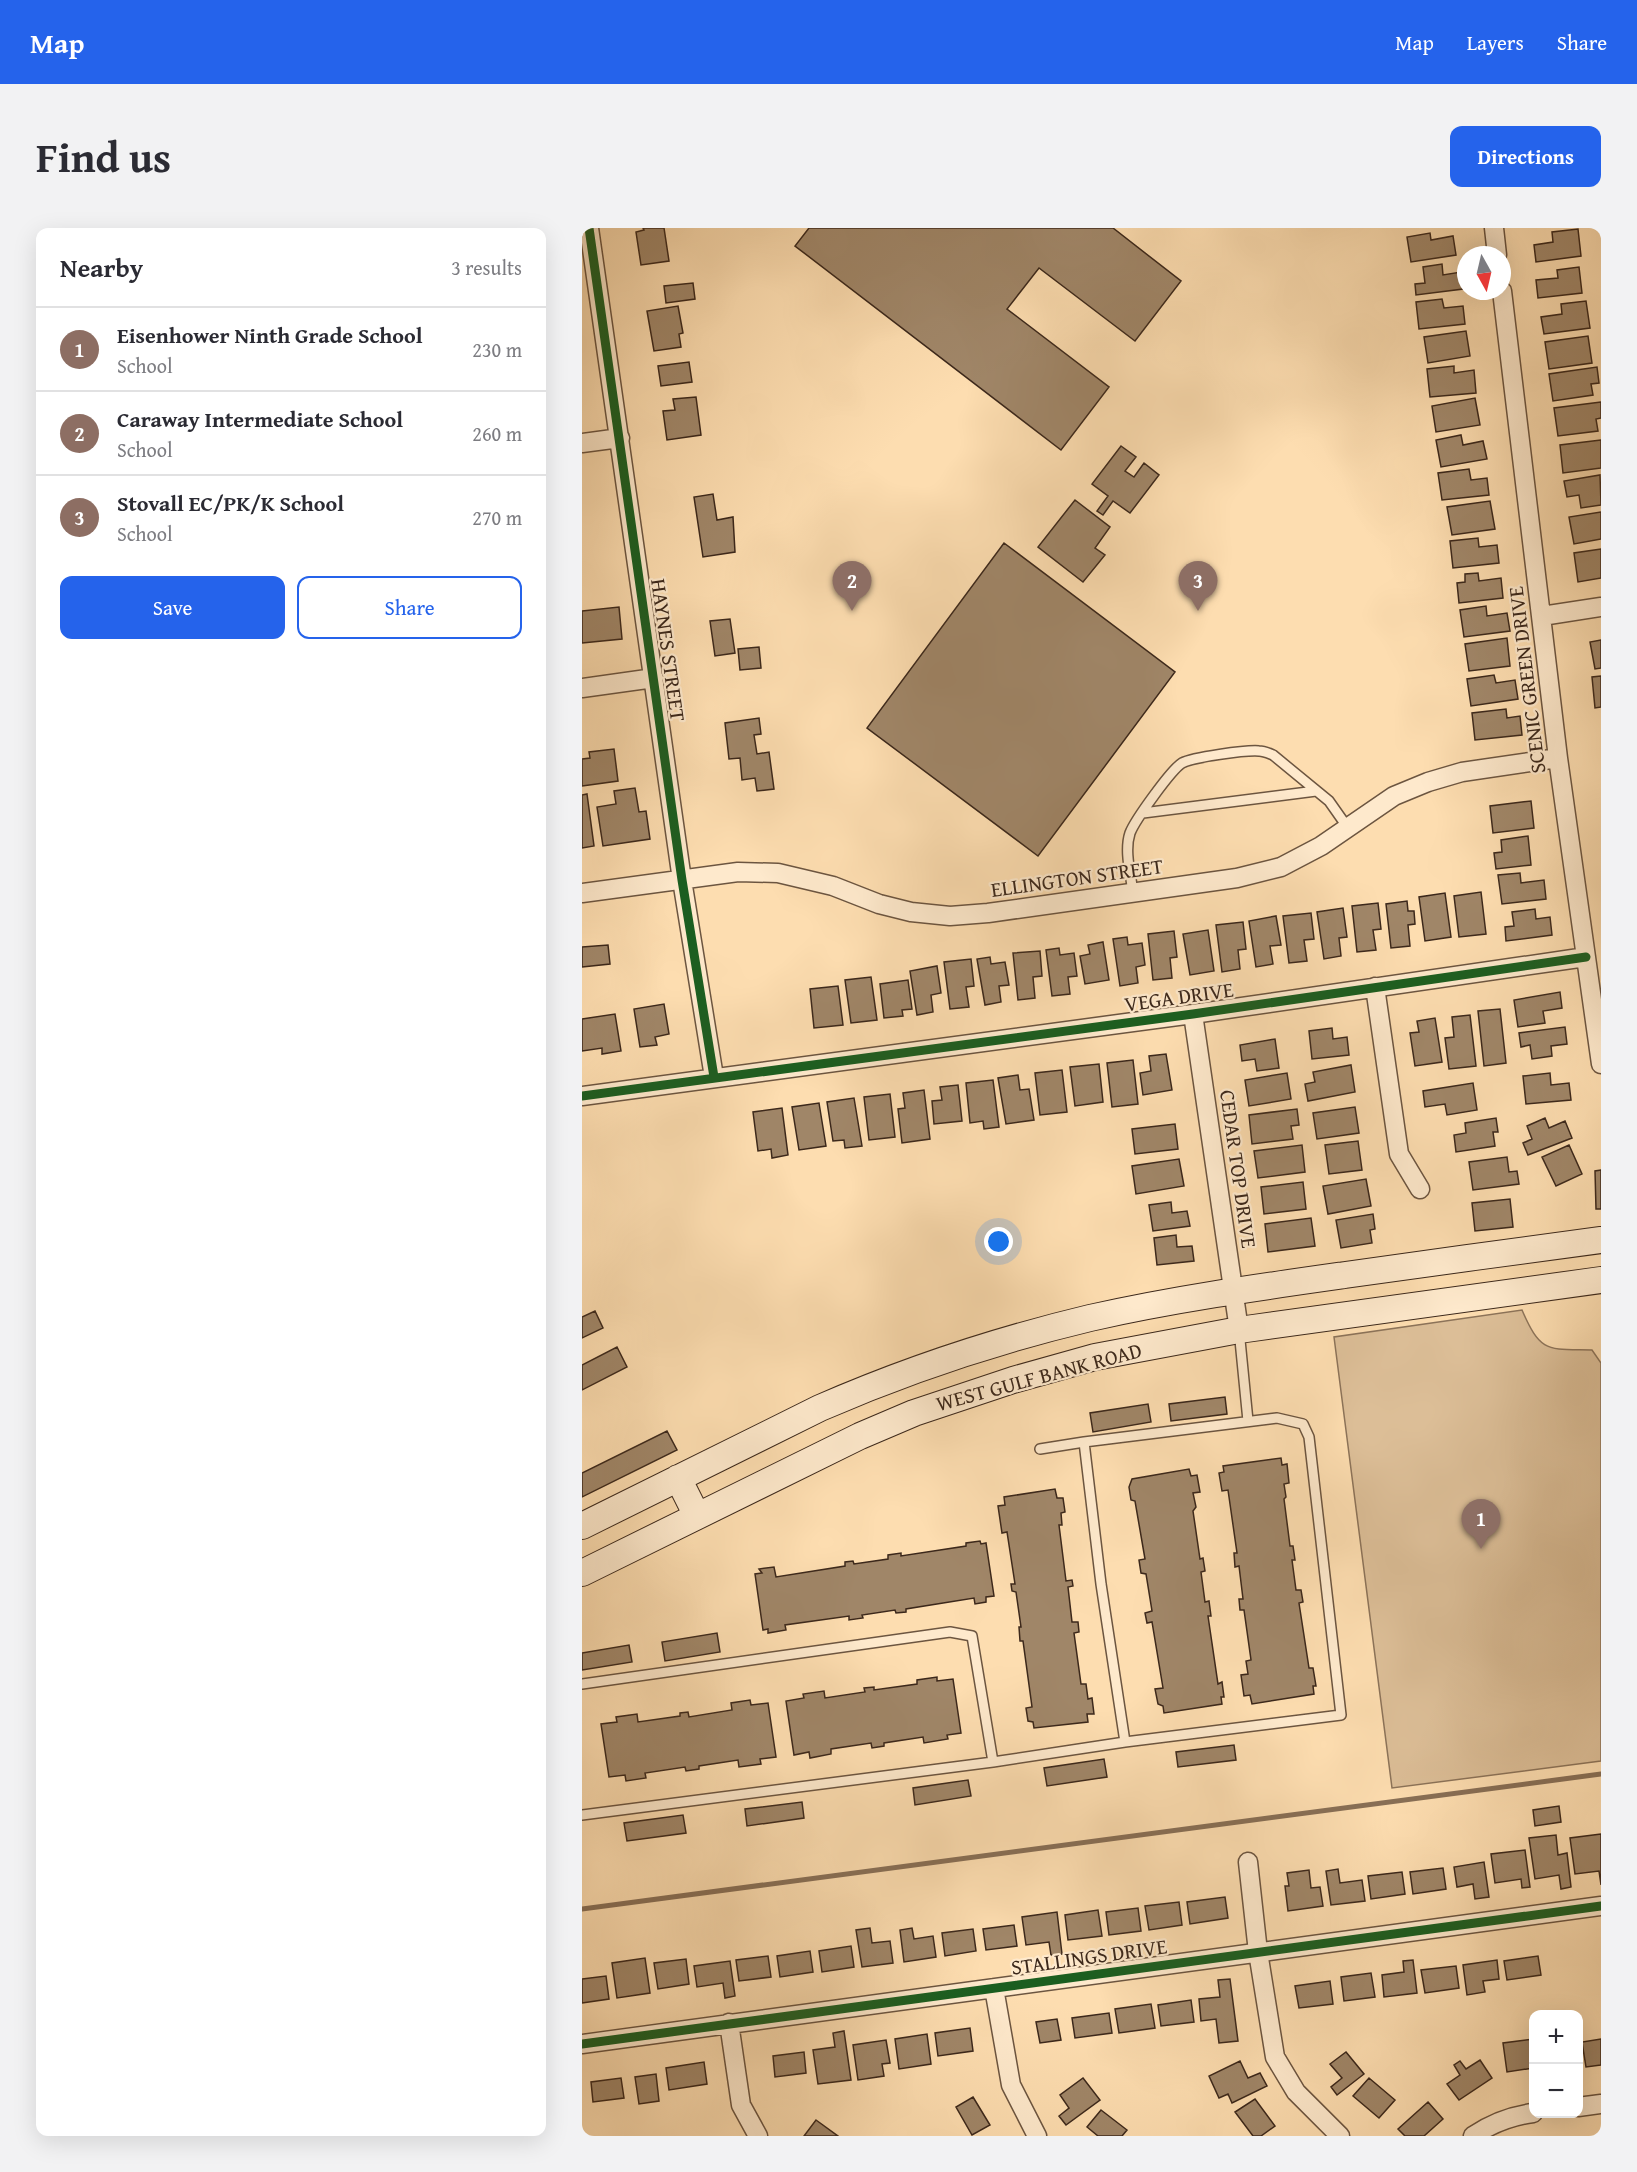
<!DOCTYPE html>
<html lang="en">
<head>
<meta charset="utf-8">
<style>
  :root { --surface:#fff; --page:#f2f2f3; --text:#2b2b33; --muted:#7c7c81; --line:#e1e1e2; --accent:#2563eb }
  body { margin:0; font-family:"Gentium Book Plus",serif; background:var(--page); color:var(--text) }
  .controls { position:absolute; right:18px; bottom:18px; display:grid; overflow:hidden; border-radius:12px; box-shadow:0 6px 24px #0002 }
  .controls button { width:54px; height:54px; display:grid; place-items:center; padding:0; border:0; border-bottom:2px solid var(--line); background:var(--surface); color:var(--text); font:30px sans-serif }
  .compass { position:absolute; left:875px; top:18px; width:54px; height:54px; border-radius:50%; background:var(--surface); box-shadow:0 6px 24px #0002; rotate:172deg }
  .you { position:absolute; left:417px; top:1014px; width:21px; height:21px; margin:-15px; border:4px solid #fff; border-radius:50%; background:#1a73e8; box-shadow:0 0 0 9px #1a73e833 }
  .badge { display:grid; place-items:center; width:39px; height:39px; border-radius:50%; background:var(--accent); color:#fff; font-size:20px; font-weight:700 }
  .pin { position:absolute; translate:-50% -50px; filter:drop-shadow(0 2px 3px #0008) }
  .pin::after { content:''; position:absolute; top:32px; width:21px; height:18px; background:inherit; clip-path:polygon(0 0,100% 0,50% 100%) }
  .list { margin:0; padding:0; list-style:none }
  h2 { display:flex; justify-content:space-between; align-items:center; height:78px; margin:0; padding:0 24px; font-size:26px }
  h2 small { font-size:20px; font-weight:400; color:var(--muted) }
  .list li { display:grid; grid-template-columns:39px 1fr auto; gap:18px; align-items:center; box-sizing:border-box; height:84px; padding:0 24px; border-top:2px solid var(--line) }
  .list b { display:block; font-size:22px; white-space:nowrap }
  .list p { margin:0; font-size:20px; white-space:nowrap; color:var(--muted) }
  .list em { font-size:20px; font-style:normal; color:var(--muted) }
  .actions { display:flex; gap:12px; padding:18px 24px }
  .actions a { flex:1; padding:14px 0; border:2px solid var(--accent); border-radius:12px; text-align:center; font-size:21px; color:var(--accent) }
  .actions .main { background:var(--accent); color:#fff }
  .map { position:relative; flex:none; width:1019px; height:1908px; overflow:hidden; border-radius:12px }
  header { display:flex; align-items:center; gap:36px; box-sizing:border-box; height:84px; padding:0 30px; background:var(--accent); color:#fff }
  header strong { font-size:28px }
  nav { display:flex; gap:33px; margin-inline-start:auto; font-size:21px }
  .intro { display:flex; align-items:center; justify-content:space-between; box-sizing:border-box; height:144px; padding:0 36px }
  h1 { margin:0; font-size:42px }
  .button { padding:15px 27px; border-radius:12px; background:var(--accent); color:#fff; font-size:21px; font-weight:700 }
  main { display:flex; gap:36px; padding:0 36px }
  aside { flex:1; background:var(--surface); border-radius:12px; box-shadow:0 6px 24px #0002 }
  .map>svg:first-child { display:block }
  .green { fill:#dcbe97; stroke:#8c7359; stroke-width:1.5 }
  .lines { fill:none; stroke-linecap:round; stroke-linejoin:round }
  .stream { stroke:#886f56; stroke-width:5 }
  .building { fill:#a08668; stroke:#3c281b; stroke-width:1.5 }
  .lane-casing { stroke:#6c5540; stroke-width:12 }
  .street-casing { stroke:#6c5540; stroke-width:21 }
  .secondary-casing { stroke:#3c281b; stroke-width:28 }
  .lane { stroke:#fee9cc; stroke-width:9 }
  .street { stroke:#fee9cc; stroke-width:18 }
  .secondary { stroke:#fee9cc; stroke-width:26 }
  .cycleway-casing { stroke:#fee9cc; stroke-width:13 }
  .cycleway { stroke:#1b5e20; stroke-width:9 }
  .labels { text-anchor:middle; stroke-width:4.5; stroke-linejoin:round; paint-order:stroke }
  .street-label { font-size:21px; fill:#3c281b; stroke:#fee9cc }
</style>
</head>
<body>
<header>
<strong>Map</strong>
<nav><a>Map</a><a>Layers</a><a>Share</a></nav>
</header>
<div class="intro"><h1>Find us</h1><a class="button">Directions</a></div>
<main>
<aside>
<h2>Nearby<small>3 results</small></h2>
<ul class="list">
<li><span class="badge" style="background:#8d6e63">1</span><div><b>Eisenhower Ninth Grade School</b><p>School</p></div><em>230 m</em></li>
<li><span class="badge" style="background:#8d6e63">2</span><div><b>Caraway Intermediate School</b><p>School</p></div><em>260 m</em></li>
<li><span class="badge" style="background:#8d6e63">3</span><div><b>Stovall EC/PK/K School</b><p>School</p></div><em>270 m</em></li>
</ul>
<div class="actions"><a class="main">Save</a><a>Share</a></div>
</aside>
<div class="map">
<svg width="1019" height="1908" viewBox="0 0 1019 1908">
  <rect width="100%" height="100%" fill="#fdddb0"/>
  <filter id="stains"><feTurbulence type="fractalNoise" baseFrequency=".00333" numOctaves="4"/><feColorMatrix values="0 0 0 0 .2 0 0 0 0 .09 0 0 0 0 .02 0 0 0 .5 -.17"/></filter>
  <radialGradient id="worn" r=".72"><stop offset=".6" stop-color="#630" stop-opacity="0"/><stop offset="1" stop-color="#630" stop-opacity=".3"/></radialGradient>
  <path class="green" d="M940,1082C959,1126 966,1121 1010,1122L1019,1135V1533L810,1560L752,1109Z"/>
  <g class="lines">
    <path class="stream" d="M0,1681L1019,1546"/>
  </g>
  <path class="building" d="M61,0H82L87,33L59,37L54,4L62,2Z
    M227,0H531L599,53L553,113L457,40L425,81L527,159L479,222L213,18Z
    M996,1L999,28L954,34L952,17L971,14L970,4Z
    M848,5L849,12L871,8L874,27L829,34L825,9Z
    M860,36L861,47L879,44L881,61L834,67L833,56L843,55L841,39Z
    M997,39L1000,65L956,70L954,52L976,50L975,42Z
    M111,55L113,71L84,75L82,58Z
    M860,71L862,80L881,78L883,96L837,101L834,74Z
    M1004,73L1008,100L962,106L959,89L980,86L979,76Z
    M96,78L101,105L97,106L99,119L72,123L65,83Z
    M884,103L888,128L846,135L842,109Z
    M1006,108L1010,135L967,141L963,114Z
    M107,134L110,154L79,158L76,138Z
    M872,138V145L892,142L894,165L848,169L845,141Z
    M1015,139L1017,155L1009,156L1011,167L971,173L967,146Z
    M114,169L119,207L85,212L81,183L93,182L91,171Z
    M893,170L898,197L854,204L850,178Z
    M1019,174V190L1014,191L1016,203L976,208L972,180Z
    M879,207L881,217L901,213L905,231L859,239L854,212Z
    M1019,212V240L981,245L978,217Z
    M539,218L554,229L543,243L552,249L562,235L577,247L548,285L531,273L521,287L515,283L526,268L510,256Z
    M887,241L889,252L905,250L907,267L860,272L856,245Z
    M1018,247L1019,277L999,280L997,267L985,269L982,253Z
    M131,266L135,292L151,289L153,324L121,329L112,269Z
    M493,272L528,299L513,320L523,327L501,354L456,319Z
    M908,273L913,301L870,307L865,279Z
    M1019,284V311L992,316L987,289Z
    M896,310L897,319L915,317L917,335L871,340L868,313Z
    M422,315L593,444L456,628L285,500Z
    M1019,321V350L996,354L992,325Z
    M896,345L897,353L919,350L921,370L877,375L875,355L883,354V346Z
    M904,378L905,388L925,385L928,403L882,409L878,382Z
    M37,379L40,411L0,415V383Z
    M148,391L153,425L133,428L128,393Z
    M925,410L928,438L887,443L883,416Z
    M1019,412V440L1013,441L1008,414Z
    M177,419L179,440L158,442L156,421Z
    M912,447L914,455L933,452L936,471L889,478L885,451Z
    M1019,448V479L1013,480L1010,449Z
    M924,481L925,490L938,488L940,507L893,512L890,485Z
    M177,490L179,506L172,507L175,526L187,524L192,561L175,563L173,550L160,552L158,530L147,531L143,495Z
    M32,521L36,553L0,558V531L8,530L7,524Z
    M53,560L57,584L64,583L68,611L21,618L15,579L34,576L32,563Z
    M5,566L12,618L0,620V567Z
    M949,573L952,600L911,605L908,578Z
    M946,608L949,637L914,641L912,625L920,624L919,612Z
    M938,645L939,655L962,652L964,671L920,676L916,647Z
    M899,664L904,706L877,709L872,668Z
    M863,665L869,709L843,713L837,669Z
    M825,673L826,683H832L833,696L826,697L828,718L809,720L804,676Z
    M796,675L799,701L791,702L794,722L775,724L770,678Z
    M761,680L765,709L757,710L759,728L742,731L735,684Z
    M953,681L954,691L968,689L970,707L924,713L923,699L932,698L930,684Z
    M729,685L732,711L722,712L725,733L707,735L701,688Z
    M694,688L699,717L688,718L691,736L674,739L667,693Z
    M661,694L664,721L656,722L658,741L640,744L634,697Z
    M626,702L632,743L608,747L601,706Z
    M592,703L595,729L588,730L590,750L571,752L566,706Z
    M545,709L546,717L560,715L563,737L554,739L556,755L538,758L531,711Z
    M521,714L527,752L503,756L498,728L508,726L506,717Z
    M26,717L28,736L0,739V719Z
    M477,720L478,727L492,725L495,748L486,749L488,766L470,768L464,722Z
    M458,723L460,748L451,749L453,770L436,772L431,725Z
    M408,729L409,736L423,734L427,757L417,758L419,774L403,777L395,731Z
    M389,731L392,758L384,759L387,779L368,781L362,734Z
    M355,738L359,765L349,767L351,784L335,787L328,743Z
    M289,749L295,792L269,795L263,752Z
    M326,752L330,781L320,782L321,788L302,790L298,756Z
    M256,758L261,797L232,800L228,761Z
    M978,764L980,780L961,783L963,795L936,799L932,772Z
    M82,776L87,806L73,809L75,817L58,819L52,781Z
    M918,781L924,835L902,838L896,783Z
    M33,786L39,823L20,826V820L0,823V791Z
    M888,787L894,838L867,841L863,810L872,809L870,789Z
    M853,790L860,834L833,838L828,805L837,804L835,793Z
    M983,799L985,816L969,818L970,828L950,831L948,817L939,819L937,805Z
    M750,800L751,811L765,809L767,827L730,831L727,803Z
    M693,811L697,840L675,843L673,831L660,833L658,817Z
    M584,826L590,862L561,867L558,845L569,843L567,828Z
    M551,832L556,876L530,879L525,835Z
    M517,836L521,874L493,878L488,839Z
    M769,837L773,864L726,873L723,856L733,854L731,844Z
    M480,842L485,884L458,887L453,845Z
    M705,845L709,871L667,878L663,852Z
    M968,845L969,857L987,855L989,872L944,876L941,848Z
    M436,847L438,862L447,861L452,892L424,896L416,850Z
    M411,852L417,899L402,901L401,893L388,895L384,855Z
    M891,855L895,882L865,887L863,876L843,879L841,863Z
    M376,857L380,893L352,896L350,873L360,872L358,859Z
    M342,862L348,911L320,915L316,881L323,880L321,865Z
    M308,866L313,909L287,912L282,869Z
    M272,870L280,918L263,920L262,912L251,913L245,874Z
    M237,875L244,918L217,922L210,879Z
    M773,879L777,905L735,911L731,885Z
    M200,880L206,927L190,930L189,921L176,923L171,884Z
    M715,881L717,897L709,898L711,911L670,916L667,887Z
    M914,890L916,904H911L913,918L874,924L872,907L884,905L883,895Z
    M963,890L967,900L983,893L990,910L946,927L941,915L950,911L945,898Z
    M593,896L596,921L553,926L550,901Z
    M776,913L780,942L747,946L743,917Z
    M720,917L723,944L676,950L672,923Z
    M987,917L1000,946L974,958L960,929Z
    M925,929L927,944L935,943L937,956L891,962L887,934Z
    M597,931L602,958L554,966L550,938Z
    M1019,942V981H1014L1013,943Z
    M784,951L789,978L746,986L741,958Z
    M721,954L724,981L682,986L679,959Z
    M928,971L931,999L893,1003L890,975Z
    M589,974L590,985L605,983L608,998L571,1003L567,977Z
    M791,986L793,1001L788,1002L790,1015L759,1020L754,992Z
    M729,990L733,1018L686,1024L683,996Z
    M594,1007L595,1019L610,1018L612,1033L575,1037L572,1010Z
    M13,1083L21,1100L0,1110V1089Z
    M35,1119L45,1139L0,1162V1137Z
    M643,1169L645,1186L589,1193L587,1176Z
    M566,1176L569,1194L511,1204L508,1185Z
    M85,1203L95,1222L0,1269V1245Z
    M699,1230L700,1237L705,1236L707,1255L702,1256L704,1269L702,1271L708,1318H711L713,1332H710L714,1362H719L721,1374L717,1375L727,1440H731L734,1458H731L732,1466L670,1476L668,1467L662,1468L659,1447L666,1446L664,1433L669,1432L662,1382H658L657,1371H661L657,1338L653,1339L652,1325H655L646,1262L640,1263L637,1245L642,1244L641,1238Z
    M607,1241L609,1248L615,1247L618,1264L611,1265L614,1279L611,1283L618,1331L621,1330L623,1343L619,1344L623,1374L627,1373L629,1388H626L636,1456L640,1454L642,1469H639L640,1476L582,1485L581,1478L576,1476L573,1461L581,1460L570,1394L565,1395L563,1385L570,1383L564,1346L559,1345L557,1332L563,1331L553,1273L549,1272L547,1259L550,1251Z
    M473,1261L475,1270H481L483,1284L479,1285L480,1297H477L484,1353L490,1352L491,1358L486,1359L490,1394H496L497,1404L492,1405L499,1456H504L506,1471L510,1470L512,1486H505L506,1494L452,1500L451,1494L446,1493L444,1480L450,1479L441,1413H438L437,1399H439L434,1364L430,1363L429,1356H433L425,1304L420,1305L416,1278L423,1277L422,1269Z
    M398,1313L399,1316L404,1315L412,1368L404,1369V1374L393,1376L392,1370L324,1381V1384L314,1385L313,1382L280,1387L281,1390L267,1392V1388L203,1397L204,1402L186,1405V1401L181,1402L173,1346L180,1345L177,1341L192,1339L194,1349L263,1338V1334L271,1333L272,1336L306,1331V1327L319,1325V1328L384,1318V1315Z
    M135,1405L138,1424L83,1433L80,1414Z
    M47,1417L50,1434L0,1442V1425Z
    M355,1449V1453L371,1451L379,1505L365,1507L366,1511L342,1515L341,1509L302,1515V1518L290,1520L289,1515L249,1521V1526L228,1530L227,1524L212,1527L204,1473L222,1470L221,1466L242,1463L243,1470L283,1464L282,1460L292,1459V1462L335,1456V1452Z
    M168,1472L169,1477L186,1475L194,1529L178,1531L179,1536L157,1539L156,1532L117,1538V1541L104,1543L103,1539L63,1545L64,1550L44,1553L43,1547L27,1549L19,1496L35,1494L34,1489L55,1486L56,1494L98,1488V1485L106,1484L107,1489L150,1482L149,1475Z
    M652,1517L654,1532L596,1539L594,1524Z
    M522,1531L525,1549L465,1558L462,1540Z
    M386,1552L389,1568L333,1577L331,1560Z
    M220,1574L222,1590L165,1598L163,1581Z
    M977,1578L979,1594L953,1598L951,1582Z
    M101,1587L104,1605L45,1613L42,1595Z
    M1019,1606V1657L1017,1643L993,1646L988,1610Z
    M974,1607L976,1627L985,1625L989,1659L979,1661L977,1647L953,1651L947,1610Z
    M943,1622L948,1659L940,1660L939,1651L913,1655L909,1626Z
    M902,1634L907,1669L893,1671L891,1656L875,1659L872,1639Z
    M861,1640L864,1661L831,1666L828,1644Z
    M756,1641L758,1655L780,1652L783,1673L749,1677L744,1643Z
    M727,1642L729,1660L738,1659L741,1678L706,1683L703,1658H707L705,1645Z
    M820,1644L823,1666L789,1671L786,1648Z
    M643,1669L646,1690L608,1696L605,1674Z
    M597,1674L600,1697L567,1702L563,1678Z
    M556,1680L559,1703L527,1707L524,1684Z
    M516,1682L520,1708L486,1712L483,1687Z
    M475,1684L480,1726L469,1727L467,1714L444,1717L440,1689Z
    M432,1697L435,1718L404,1722L401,1701Z
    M288,1700L290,1715L308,1713L311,1735L280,1739L274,1702Z
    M330,1700L332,1711L351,1708L354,1729L322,1734L318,1702Z
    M391,1701L394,1723L363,1728L360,1705Z
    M269,1718L272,1739L240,1744L237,1723Z
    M228,1723L231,1744L198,1749L195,1728Z
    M186,1728L189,1749L157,1753L154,1732Z
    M956,1728L959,1747L925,1752L922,1733Z
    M63,1730L68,1765L35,1770L30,1735Z
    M104,1731L107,1756L76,1761L72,1735Z
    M831,1732L835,1765L802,1769L800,1747L822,1744L821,1733Z
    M915,1732L917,1751L901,1753L903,1764L885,1767L881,1737Z
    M148,1733L153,1768L143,1770L141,1755L115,1759L112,1738Z
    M874,1738L877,1760L843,1765L839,1742Z
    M789,1745L793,1769L762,1773L759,1749Z
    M24,1748L27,1771L0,1775V1751Z
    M648,1751L656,1813L637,1815L634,1791L619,1793L617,1771L638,1769L636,1752Z
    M748,1753L751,1776L717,1780L713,1758Z
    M609,1772L612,1794L579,1798L576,1777Z
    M569,1776L573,1800L537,1805L533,1781Z
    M527,1785L530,1805L493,1810L490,1790Z
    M475,1791L479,1812L458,1815L454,1794Z
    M388,1800L391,1823L356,1828L353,1805Z
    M262,1803L269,1852L236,1856L231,1822L253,1819L251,1805Z
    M345,1806L349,1836L317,1841L313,1811Z
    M951,1811V1840L925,1844L921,1815Z
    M1019,1811V1837L1004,1839L1000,1814Z
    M304,1812L308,1835L300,1836L302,1848L276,1852L271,1817Z
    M222,1824L224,1845L193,1849L191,1828Z
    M764,1824L782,1846L755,1867L749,1859L760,1850L748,1836Z
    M898,1832L910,1850L877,1872L865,1856L878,1847L872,1837L878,1833L884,1841Z
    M658,1833L666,1850L678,1845L685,1858L650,1875L646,1866L637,1870L627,1848Z
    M122,1834L125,1856L87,1862L84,1840Z
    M74,1846L77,1873L57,1876L53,1849Z
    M39,1850L42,1870L11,1874L9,1854Z
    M501,1850L518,1872L484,1897L477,1888L487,1880L478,1867Z
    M787,1850L813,1872L797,1890L771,1868Z
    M391,1869L408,1897L390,1907L374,1879Z
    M673,1871L693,1898L679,1908H671L653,1884Z
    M846,1874L861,1891L842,1908H823L816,1901Z
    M519,1882L545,1902L540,1908H516L505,1899Z
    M234,1892L256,1908H222Z"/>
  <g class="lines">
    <g class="lane-casing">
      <path id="lane" d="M561,585L734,563
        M551,665C549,647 542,623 548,605C553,592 589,542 600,535C611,529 664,522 677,523C682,523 686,525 691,527L747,573L766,600
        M657,1102L666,1193
        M458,1221L502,1214
        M0,1456L368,1404L390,1408L411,1534L0,1587
        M411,1534L543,1514L759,1487L727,1209L721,1196L695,1190L502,1214L519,1356L543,1514"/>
    </g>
    <g class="street-casing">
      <path id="street" d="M7,0L100,652L132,849
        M912,0L915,27
        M920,63L976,530L1019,836
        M0,215L38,210
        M960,388L1019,379
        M0,460L72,450
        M0,665L156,644L196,645L251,658L297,676L329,684L368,688L406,685L655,650L699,639L739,618L812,568L846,554L880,544L976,530
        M793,759L817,926L838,961
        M611,786L657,1102
        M0,868L611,786L1004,729
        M666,1634L676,1724L693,1829L714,1864L758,1908
        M412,1760L429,1857L455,1908
        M147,1795L159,1877L176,1908
        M0,1816L1019,1678
        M996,1879L1019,1876
        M891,1908C910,1895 929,1888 951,1885"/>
    </g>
    <g class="secondary-casing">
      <path id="secondary" d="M96,1250L115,1288
        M0,1298L238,1180C325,1142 416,1112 508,1090C592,1071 678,1059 763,1047C848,1035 934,1023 1019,1012
        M0,1345L278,1208L332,1185L431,1152L513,1129L657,1102L1019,1052"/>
    </g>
    <use href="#lane" class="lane"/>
    <use href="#street" class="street"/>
    <use href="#secondary" class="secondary"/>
    <g class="cycleway-casing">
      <path id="cycleway" d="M7,0L100,652L132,849
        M0,868L611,786L1004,729
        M0,1816L1019,1678"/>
    </g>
    <use href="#cycleway" class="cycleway"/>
  </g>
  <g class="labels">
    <g class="street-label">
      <text transform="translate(86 422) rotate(82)" y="7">HAYNES STREET</text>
      <text transform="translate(945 452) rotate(-97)" y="7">SCENIC GREEN DRIVE</text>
      <text transform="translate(495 650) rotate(-8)" y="7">ELLINGTON STREET</text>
      <text transform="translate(597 769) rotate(-8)" y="7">VEGA DRIVE</text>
      <text transform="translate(656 941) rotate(82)" y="7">CEDAR TOP DRIVE</text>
      <text transform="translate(457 1149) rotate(-15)" y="7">WEST GULF BANK ROAD</text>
      <text transform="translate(507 1729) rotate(-8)" y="7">STALLINGS DRIVE</text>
    </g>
  </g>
  <rect width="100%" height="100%" filter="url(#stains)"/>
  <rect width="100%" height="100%" fill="url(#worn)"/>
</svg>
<div class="controls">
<button>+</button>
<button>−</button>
</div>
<svg class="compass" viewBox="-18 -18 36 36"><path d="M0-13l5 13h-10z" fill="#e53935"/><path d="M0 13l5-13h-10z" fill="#7c7c81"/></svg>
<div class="you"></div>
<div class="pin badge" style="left:899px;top:1321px;background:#8d6e63">1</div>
<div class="pin badge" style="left:270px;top:383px;background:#8d6e63">2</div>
<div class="pin badge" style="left:616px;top:383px;background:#8d6e63">3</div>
</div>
</main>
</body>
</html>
